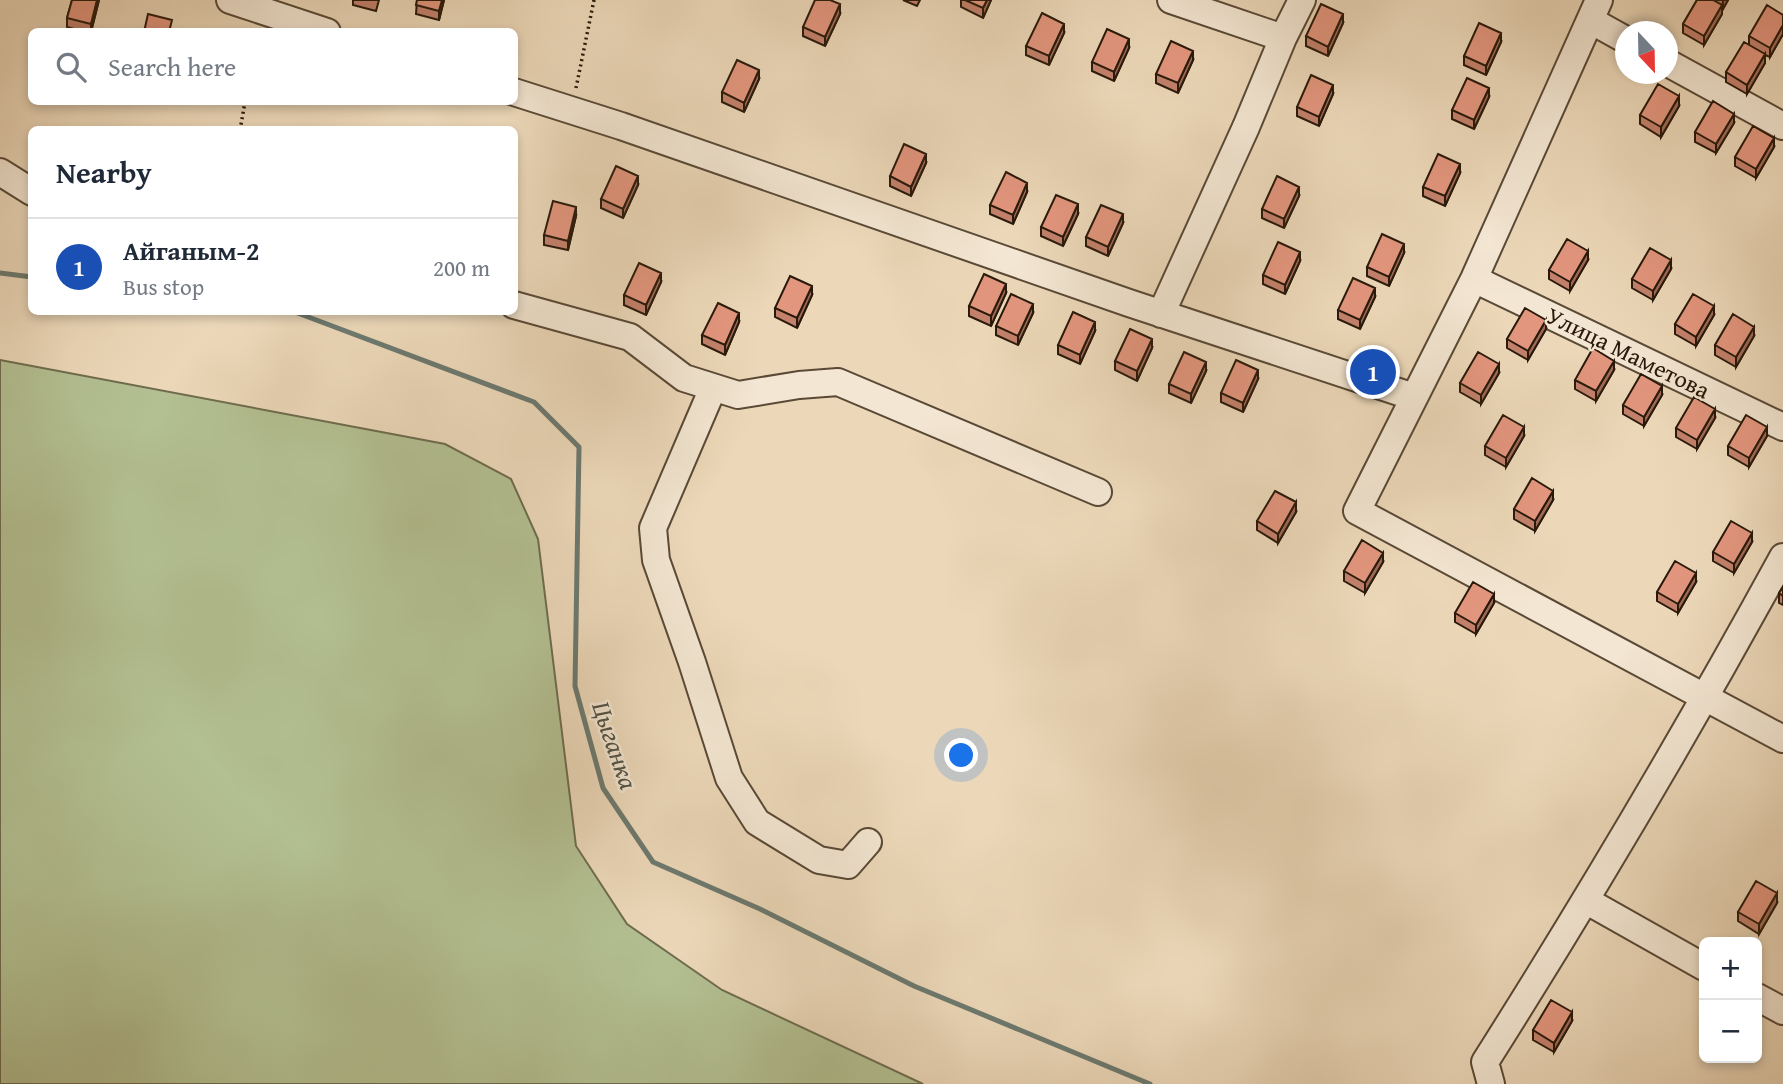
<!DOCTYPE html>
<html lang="en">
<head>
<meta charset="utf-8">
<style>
  :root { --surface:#fff; --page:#f2f2f3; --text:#1f2937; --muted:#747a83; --line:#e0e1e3; --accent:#8f2418 }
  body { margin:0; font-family:"Gentium Book Plus",serif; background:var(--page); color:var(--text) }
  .controls { position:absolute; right:21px; bottom:21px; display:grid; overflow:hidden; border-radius:10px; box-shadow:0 4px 10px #0003 }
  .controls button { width:63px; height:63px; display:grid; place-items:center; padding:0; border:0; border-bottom:2px solid var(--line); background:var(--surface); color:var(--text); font:35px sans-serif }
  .compass { position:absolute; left:1615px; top:21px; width:63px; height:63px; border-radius:50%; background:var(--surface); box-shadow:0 4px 10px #0003; rotate:158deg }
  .you { position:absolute; left:962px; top:756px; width:24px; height:24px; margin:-18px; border:5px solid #fff; border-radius:50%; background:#1a73e8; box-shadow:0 0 0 10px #1a73e833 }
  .badge { display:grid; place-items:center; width:46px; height:46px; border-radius:50%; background:var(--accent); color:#fff; font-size:23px; font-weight:700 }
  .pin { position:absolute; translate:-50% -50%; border:4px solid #fff; box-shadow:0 2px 7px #0006 }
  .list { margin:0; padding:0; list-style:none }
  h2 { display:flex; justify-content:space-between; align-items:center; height:91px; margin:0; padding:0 28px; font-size:30px }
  h2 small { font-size:23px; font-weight:400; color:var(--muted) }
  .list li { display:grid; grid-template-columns:46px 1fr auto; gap:21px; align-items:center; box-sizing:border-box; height:98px; padding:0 28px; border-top:2px solid var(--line) }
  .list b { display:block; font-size:26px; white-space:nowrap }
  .list p { margin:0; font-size:23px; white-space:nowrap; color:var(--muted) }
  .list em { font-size:23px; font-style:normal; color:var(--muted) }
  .icon { flex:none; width:38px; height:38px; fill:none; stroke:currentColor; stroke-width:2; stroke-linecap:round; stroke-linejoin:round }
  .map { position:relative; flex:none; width:1783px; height:1084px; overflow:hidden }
  .search { position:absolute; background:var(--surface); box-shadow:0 4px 10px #0003; left:28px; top:28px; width:490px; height:77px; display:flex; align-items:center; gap:18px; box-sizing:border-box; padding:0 24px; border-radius:10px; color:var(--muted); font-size:26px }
  .panel { position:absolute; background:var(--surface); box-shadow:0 4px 10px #0003; left:28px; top:126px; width:490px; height:189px; border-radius:10px }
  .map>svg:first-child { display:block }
  .green { fill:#b3c092; stroke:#6e6c4e; stroke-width:2 }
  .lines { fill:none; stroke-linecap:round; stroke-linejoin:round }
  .stream { stroke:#6c796f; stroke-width:5 }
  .minor-casing { stroke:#594936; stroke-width:30 }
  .path { stroke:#28190a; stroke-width:3.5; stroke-dasharray:2 3.5; stroke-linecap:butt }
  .minor { stroke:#f3e6d2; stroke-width:26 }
  .wall { fill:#c3816c; stroke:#28190a; stroke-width:2 }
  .shaded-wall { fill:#9f6958; stroke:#28190a; stroke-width:2 }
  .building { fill:#e3967e; stroke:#28190a; stroke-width:2 }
  .labels { text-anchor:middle; stroke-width:5; stroke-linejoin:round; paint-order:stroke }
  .street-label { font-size:24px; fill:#28190a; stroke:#f3e6d2 }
  .water-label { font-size:26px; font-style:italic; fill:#505145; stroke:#f3e6d2 }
</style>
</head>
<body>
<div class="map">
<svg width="1783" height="1084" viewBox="0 0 1783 1084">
  <rect width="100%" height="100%" fill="#ecd8b9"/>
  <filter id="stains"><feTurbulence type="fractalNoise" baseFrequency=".00286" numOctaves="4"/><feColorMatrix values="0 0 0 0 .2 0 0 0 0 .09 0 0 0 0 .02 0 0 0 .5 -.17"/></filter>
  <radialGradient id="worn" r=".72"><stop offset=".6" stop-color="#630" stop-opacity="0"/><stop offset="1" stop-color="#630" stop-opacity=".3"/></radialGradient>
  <path class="green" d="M0,360L445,444L511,479L538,539L576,846L627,924L722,990L923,1084H0Z"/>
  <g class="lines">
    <path class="stream" d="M0,273L32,277
      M295,312L534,402L579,447L575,686L603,788L653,862L760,909L914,986L1150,1084"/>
    <g class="minor-casing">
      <path id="minor" d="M230,0L327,32
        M1171,0L1283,38
        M1599,0L1474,279L1357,511L1783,739
        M1590,20L1626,40
        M1668,63L1783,126
        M514,92L621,126L1129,303L1414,397
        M0,172L32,192
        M1474,279L1783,427
        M514,305L630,337L684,378L738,395L799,385L838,382L1098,492
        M1161,314L1246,127L1283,38L1302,0
        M713,388L653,528L656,560L692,662L729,778L757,822L819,860L848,865L868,842
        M1587,901L1704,967
        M1757,997L1783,1011
        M1491,1084L1485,1062C1590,896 1689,729 1783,557"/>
    </g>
    <path class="path" d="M576,88L594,0
      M240,130L245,102"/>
    <use href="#minor" class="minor"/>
  </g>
  <path class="wall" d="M72,0H99L91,32H84L67,27V18Z
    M353,0H379L376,11L353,5Z
    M417,0H444L439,20L416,14Z
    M903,0H920L917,6Z
    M961,0H991L983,18L961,7Z
    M1697,0H1728L1723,9L1722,8V14L1704,45L1683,33V24Z
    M840,14L825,46L803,36V27Z
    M1783,15V34L1770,57L1765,55V63L1747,94L1726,82V72L1749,45V36Z
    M1343,23L1328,56L1306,46V36Z
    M1064,33L1049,65L1026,55V46Z
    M1501,42L1486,75L1464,65V56Z
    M1129,48L1114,81L1092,71V62Z
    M1193,60L1178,93L1156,83V74Z
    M759,79L744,112L722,102V92Z
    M1333,94L1319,126L1297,116V107Z
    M1489,97L1474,129L1452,119V110Z
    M1679,106L1661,137L1640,124V115Z
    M1734,123L1716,153L1695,142V132Z
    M1774,147L1756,178L1735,166V157Z
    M926,163L911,196L890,186V176Z
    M1460,173L1445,206L1423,196V187Z
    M638,185L623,218L601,208V199Z
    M1027,192L1013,224L990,214V205Z
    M1299,196L1284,228L1262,218V209Z
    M1078,214L1063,246L1041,236V227Z
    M576,216L568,250L544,245V235Z
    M1123,223L1108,256L1086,246V237Z
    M1404,253L1389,286L1367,276V267Z
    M1588,260L1570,291L1549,279V270Z
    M1300,261L1285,294L1263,284V275Z
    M1671,269L1653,300L1632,288V279Z
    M661,282L646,315L624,305V295Z
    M1006,293L991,326L969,316V306Z
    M812,295L797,328L775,317V308Z
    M1375,297L1360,329L1338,319V310Z
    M1033,313L1018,345L996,335V326Z
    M1714,315L1696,346L1675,334V324Z
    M739,322L725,355L702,344V335Z
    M1546,329L1528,360L1507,348V339Z
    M1095,331L1080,364L1058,354V345Z
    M1754,336L1736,367L1715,355V345Z
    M1152,348L1137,381L1115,370V361Z
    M1614,370L1596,401L1575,389V380Z
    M1206,371L1191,403L1169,393V384Z
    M1499,373L1481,404L1460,392V383Z
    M1258,379L1243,412L1221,402V393Z
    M1662,395L1644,426L1623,414V405Z
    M1715,418L1697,449L1676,437V428Z
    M1524,436L1506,467L1485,455V446Z
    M1767,436L1749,467L1728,455V446Z
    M1553,500L1535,531L1514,519V509Z
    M1296,512L1278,543L1257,530V521Z
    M1752,542L1734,573L1713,561V552Z
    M1383,562L1365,593L1344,581V571Z
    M1696,582L1678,613L1657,601V592Z
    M1783,587V605L1779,603V593Z
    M1494,603L1476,634L1455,622V613Z
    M1777,903L1759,934L1738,921V912Z
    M1572,1021L1554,1052L1533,1040V1030Z"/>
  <path class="shaded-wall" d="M97,0H99L91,32V24Z
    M442,0H444L439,20V11Z
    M987,0H991L983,18V8Z
    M1723,0H1728L1723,9Z
    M840,4V14L825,46V37Z
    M1722,5V14L1704,45V36Z
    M1343,14V23L1328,56V47Z
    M1064,24V33L1049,65V56Z
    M1783,25V34L1770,57V48Z
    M1501,33V42L1486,75V66Z
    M1129,39V48L1114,81V72Z
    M1193,51V60L1178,93V83Z
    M1765,54V63L1747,94V85Z
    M759,70V79L744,112V103Z
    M1333,85V94L1319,126V117Z
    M1489,88V97L1474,129V120Z
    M1679,96V106L1661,137V127Z
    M1734,114V123L1716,153V144Z
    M1774,138V147L1756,178V169Z
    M926,154V163L911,196V187Z
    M1460,164V173L1445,206V196Z
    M638,176V185L623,218V209Z
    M1027,183V192L1013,224V215Z
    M1299,187V196L1284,228V219Z
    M1078,204V214L1063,246V237Z
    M576,207V216L568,250V241Z
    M1123,214V223L1108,256V247Z
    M1404,244V253L1389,286V277Z
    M1588,251V260L1570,291V282Z
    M1300,252V261L1285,294V285Z
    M1671,260V269L1653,300V291Z
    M661,273V282L646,315V305Z
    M1006,284V293L991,326V316Z
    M812,286V295L797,328V318Z
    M1375,288V297L1360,329V320Z
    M1033,304V313L1018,345V336Z
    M1714,306V315L1696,346V337Z
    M739,313V322L725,355V345Z
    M1546,320V329L1528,360V351Z
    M1095,322V331L1080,364V355Z
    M1754,327V336L1736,367V357Z
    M1152,339V348L1137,381V371Z
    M1614,361V370L1596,401V391Z
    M1206,362V371L1191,403V394Z
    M1499,364V373L1481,404V395Z
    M1258,370V379L1243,412V403Z
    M1662,386V395L1644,426V417Z
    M1715,409V418L1697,449V440Z
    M1524,427V436L1506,467V458Z
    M1767,427V436L1749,467V458Z
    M1553,491V500L1535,531V521Z
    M1296,502V512L1278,543V534Z
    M1752,533V542L1734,573V564Z
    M1383,553V562L1365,593V583Z
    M1696,573V582L1678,613V604Z
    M1494,594V603L1476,634V625Z
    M1777,893V903L1759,934V924Z
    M1572,1012V1021L1554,1052V1043Z"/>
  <path class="building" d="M72,0H97L91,24L67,18Z
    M417,0H442L439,11L416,5Z
    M815,0H830L840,4L825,37L803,27Z
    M965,0H987L983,8Z
    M1697,0H1713L1722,5L1704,36L1683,24Z
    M1321,4L1343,14L1328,47L1306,36Z
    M1767,5L1783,15V25L1770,48L1749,36Z
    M1042,13L1064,24L1049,56L1026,46Z
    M148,14L172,20L169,32H144Z
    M1479,23L1501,33L1486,66L1464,56Z
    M1107,29L1129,39L1114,72L1092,62Z
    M1171,41L1193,51L1178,83L1156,74Z
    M1744,42L1765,54L1747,85L1726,72Z
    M737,60L759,70L744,103L722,92Z
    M1311,75L1333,85L1319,117L1297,107Z
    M1467,78L1489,88L1474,120L1452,110Z
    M1658,84L1679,96L1661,127L1640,115Z
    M1713,101L1734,114L1716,144L1695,132Z
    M1753,126L1774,138L1756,169L1735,157Z
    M904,144L926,154L911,187L890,176Z
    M1438,154L1460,164L1445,196L1423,187Z
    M616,166L638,176L623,209L601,199Z
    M1006,172L1027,183L1013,215L990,205Z
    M1277,176L1299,187L1284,219L1262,209Z
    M1056,195L1078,204L1063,237L1041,227Z
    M553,201L576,207L568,241L544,235Z
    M1101,205L1123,214L1108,247L1086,237Z
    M1382,234L1404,244L1389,277L1367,267Z
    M1567,239L1588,251L1570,282L1549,270Z
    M1278,242L1300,252L1285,285L1263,275Z
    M1650,248L1671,260L1653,291L1632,279Z
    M639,263L661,273L646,305L624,295Z
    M984,274L1006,284L991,316L969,306Z
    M790,276L812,286L797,318L775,308Z
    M1353,278L1375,288L1360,320L1338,310Z
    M1011,294L1033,304L1018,336L996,326Z
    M1693,294L1714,306L1696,337L1675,324Z
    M718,303L739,313L725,345L702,335Z
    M1525,308L1546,320L1528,351L1507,339Z
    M1073,312L1095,322L1080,355L1058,345Z
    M1733,314L1754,327L1736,357L1715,345Z
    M1130,329L1152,339L1137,371L1115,361Z
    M1593,348L1614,361L1596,391L1575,380Z
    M1184,352L1206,362L1191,394L1169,384Z
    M1478,352L1499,364L1481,395L1460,383Z
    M1236,360L1258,370L1243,403L1221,393Z
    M1641,374L1662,386L1644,417L1623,405Z
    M1694,397L1715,409L1697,440L1676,428Z
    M1503,415L1524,427L1506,458L1485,446Z
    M1746,415L1767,427L1749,458L1728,446Z
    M1532,478L1553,491L1535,521L1514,509Z
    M1275,491L1296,502L1278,534L1257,521Z
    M1731,521L1752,533L1734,564L1713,552Z
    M1362,540L1383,553L1365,583L1344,571Z
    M1675,561L1696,573L1678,604L1657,592Z
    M1473,582L1494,594L1476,625L1455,613Z
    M1783,587V596L1779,593Z
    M1756,881L1777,893L1759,924L1738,912Z
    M1551,1000L1572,1012L1554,1043L1533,1030Z"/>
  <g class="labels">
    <g class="street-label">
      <text transform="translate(1628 353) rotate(26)" y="8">Улица Маметова</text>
    </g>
    <g class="water-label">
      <text transform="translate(615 745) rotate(71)" y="9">Цыганка</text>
    </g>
  </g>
  <rect width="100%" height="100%" filter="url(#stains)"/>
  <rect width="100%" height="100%" fill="url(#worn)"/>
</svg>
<div class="controls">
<button>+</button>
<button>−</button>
</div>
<svg class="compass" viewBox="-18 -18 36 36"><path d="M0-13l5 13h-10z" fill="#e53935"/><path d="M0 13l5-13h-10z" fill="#747a83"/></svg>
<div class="you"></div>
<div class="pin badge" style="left:1373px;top:372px;background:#1a4fb4">1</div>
<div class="search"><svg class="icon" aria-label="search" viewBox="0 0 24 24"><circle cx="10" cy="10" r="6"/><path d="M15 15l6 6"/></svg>Search here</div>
<section class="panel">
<h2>Nearby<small></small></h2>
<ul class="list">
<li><span class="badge" style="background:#1a4fb4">1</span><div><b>Айганым-2</b><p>Bus stop</p></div><em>200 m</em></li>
</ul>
</section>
</div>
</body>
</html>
